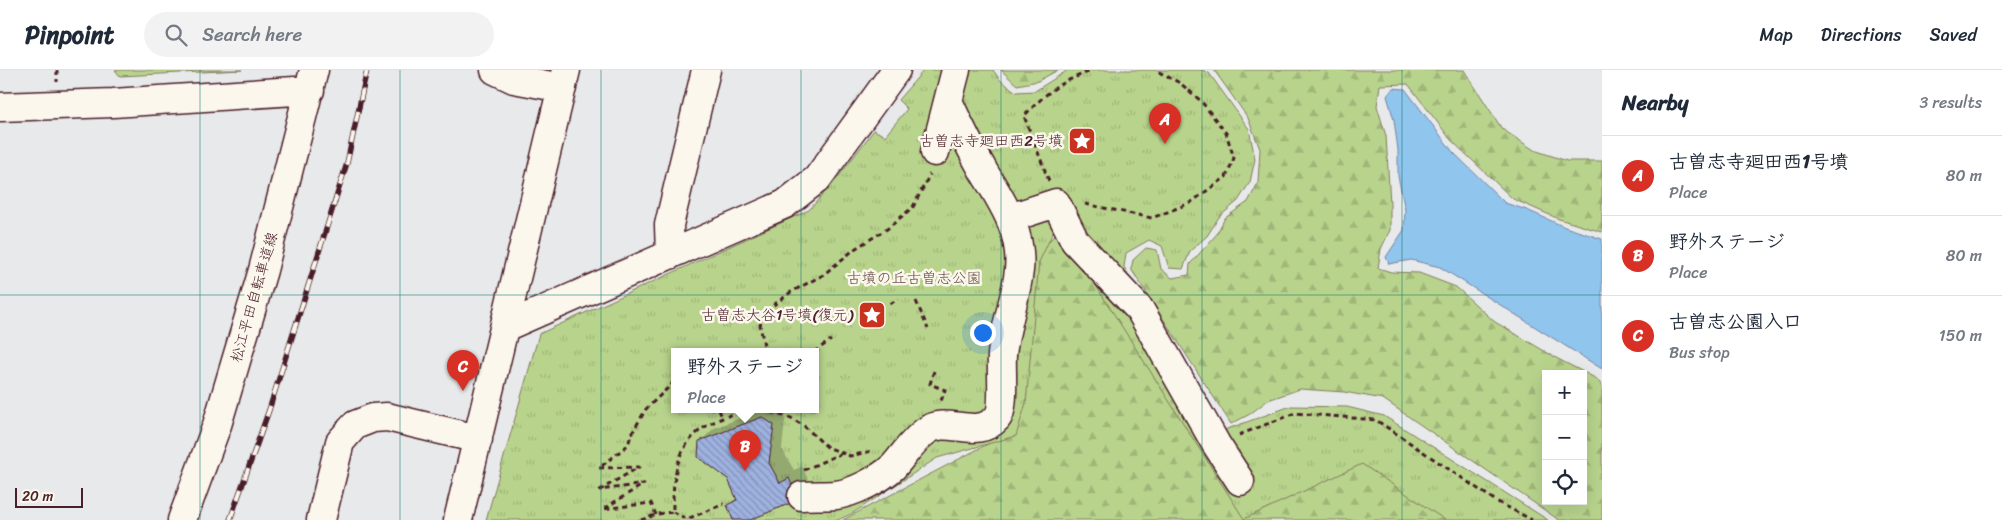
<!DOCTYPE html>
<html lang="en">
<head>
<meta charset="utf-8">
<style>
  :root { --surface:#fff; --page:#f2f2f3; --text:#1f2937; --muted:#747a83; --line:#e0e1e3; --accent:#d93025 }
  body { margin:0; font-family:Sriracha,"Klee One",sans-serif; background:var(--page); color:var(--text) }
  .controls { position:absolute; right:15px; bottom:15px; display:grid; overflow:hidden; border-radius:0px; box-shadow:0 5px 20px #0002 }
  .controls button { width:45px; height:45px; display:grid; place-items:center; padding:0; border:0; border-bottom:1px solid var(--line); background:var(--surface); color:var(--text); font:25px sans-serif }
  .scale { position:absolute; left:15px; bottom:12px; width:68px; box-sizing:border-box; padding-left:5px; border:2px solid #4a1f2b; border-top:0; font-size:14px; line-height:18px; white-space:nowrap; color:#4a1f2b; -webkit-text-stroke:4px #fbf7ec; paint-order:stroke }
  .you { position:absolute; left:982px; top:262px; width:18px; height:18px; margin:-12px; border:4px solid #fff; border-radius:50%; background:#1a73e8; box-shadow:0 0 0 8px #1a73e833 }
  .badge { display:grid; place-items:center; width:32px; height:32px; border-radius:50%; background:var(--accent); color:#fff; font-size:16px; font-weight:700 }
  .pin { position:absolute; translate:-50% -41px; filter:drop-shadow(0 1px 2px #0008) }
  .pin::after { content:''; position:absolute; top:26px; width:18px; height:15px; background:inherit; clip-path:polygon(0 0,100% 0,50% 100%) }
  .popup { position:absolute; left:671px; top:278px; width:148px; height:65px; box-sizing:border-box; display:grid; place-content:center; border-radius:0px; background:var(--surface); filter:drop-shadow(0 1px 4px #0005); font-size:16px; white-space:nowrap; color:var(--muted) }
  .popup b { font-size:19px; color:var(--text) }
  .popup::after { content:''; position:absolute; left:50%; top:100%; margin-left:-10px; border:10px solid transparent; border-top-color:var(--surface) }
  .list { margin:0; padding:0; list-style:none }
  h2 { display:flex; justify-content:space-between; align-items:center; height:65px; margin:0; padding:0 20px; font-size:21px }
  h2 small { font-size:16px; font-weight:400; color:var(--muted) }
  .list li { display:grid; grid-template-columns:32px 1fr auto; gap:15px; align-items:center; box-sizing:border-box; height:80px; padding:0 20px; border-top:1px solid var(--line) }
  .list b { display:block; font-size:19px; white-space:nowrap }
  .list p { margin:0; font-size:16px; white-space:nowrap; color:var(--muted) }
  .list em { font-size:16px; font-style:normal; color:var(--muted) }
  .icon { flex:none; width:28px; height:28px; fill:none; stroke:currentColor; stroke-width:2; stroke-linecap:round; stroke-linejoin:round }
  .map { position:relative; flex:none; width:1602px; height:450px; overflow:hidden }
  header { display:flex; align-items:center; gap:30px; box-sizing:border-box; height:70px; padding:0 25px; background:var(--surface); border-bottom:1px solid var(--line) }
  header strong { font-size:24px }
  nav { display:flex; gap:28px; margin-inline-start:auto; font-size:18px }
  .search { width:350px; height:45px; background:var(--page); display:flex; align-items:center; gap:12px; box-sizing:border-box; padding:0 18px; border-radius:28px; color:var(--muted); font-size:19px }
  main { display:flex }
  aside { flex:1; background:var(--surface) }
  .map>svg:first-child { display:block }
  .grass { fill:#b8d48c; stroke:#817a5c }
  .forest { fill:url(#forest-firs); stroke:#817a5c; fill-rule:evenodd }
  .park { fill:url(#park-tufts); stroke:#817a5c; fill-rule:evenodd }
  .water { fill:#90c5ee; stroke:#7483a0 }
  .shadow { fill:#0003 }
  .building { fill:url(#building-back-hatch); stroke:#4a1f2b }
  .lines { fill:none; stroke-linecap:round; stroke-linejoin:round }
  .minor-casing { stroke:#4a1f2b; stroke-width:31 }
  .path { stroke:#4a1f2b; stroke-width:3; stroke-dasharray:5 4; stroke-linecap:butt }
  .minor { stroke:#fbf7ec; stroke-width:28 }
  .rail-casing { stroke:#4a1f2b; stroke-width:5.5 }
  .rail { stroke:#fbf7ec; stroke-width:4; stroke-dasharray:11; stroke-linecap:butt }
  .grid { fill:none; stroke:#0f766e; stroke-width:1; stroke-opacity:0.55 }
  .labels { text-anchor:middle; stroke-width:5; stroke-linejoin:round; paint-order:stroke }
  .poi-label { font-size:15px; fill:#4a1f2b; stroke:#fbf7ec; text-anchor:end }
  .park-label { font-size:15px; fill:#664c43; stroke:#fbf7ec }
  .street-label { font-size:15px; fill:#4a1f2b; stroke:#fbf7ec }
</style>
</head>
<body>
<header>
<strong>Pinpoint</strong>
<div class="search"><svg class="icon" aria-label="search" viewBox="0 0 24 24"><circle cx="10" cy="10" r="6"/><path d="M15 15l6 6"/></svg>Search here</div>
<nav><a>Map</a><a>Directions</a><a>Saved</a></nav>
</header>
<main>
<div class="map">
<svg width="1602" height="450" viewBox="0 0 1602 450">
  <defs>
    <pattern id="forest-firs" width="22" height="20" patternUnits="userSpaceOnUse" patternTransform="scale(1.25)"><rect width="22" height="20" fill="#b8d48c"/><path d="M5 1l3.5 6h-7zM16 11l3.5 6h-7z" fill="#a0b679"/></pattern>
    <pattern id="park-tufts" width="24" height="20" patternUnits="userSpaceOnUse" patternTransform="scale(1.25)"><rect width="24" height="20" fill="#b8d48c"/><path d="M3 7l-1-3M5 7V3M7 7l1-3M15 17l-1-3M17 17v-4M19 17l1-3" fill="none" stroke="#a0b679"/></pattern>
    <pattern id="building-back-hatch" width="6" height="6" patternUnits="userSpaceOnUse" patternTransform="scale(1.25)"><rect width="6" height="6" fill="#9eb2e0"/><path d="M-1 5l2 2M0 0l6 6M5-1l2 2" fill="none" stroke="#8390b6"/></pattern>
  </defs>
  <rect width="100%" height="100%" fill="#e8e9ea"/>
  <filter id="ink" filterUnits="userSpaceOnUse"><feTurbulence type="fractalNoise" baseFrequency=".02" numOctaves="2"/><feDisplacementMap in="SourceGraphic" scale="10" xChannelSelector="R" yChannelSelector="G"/><feConvolveMatrix kernelMatrix="1 2 1 2 8 2 1 2 1" color-interpolation-filters="sRGB"/></filter>
  <g filter="url(#ink)">
    <path class="grass" d="M115,0H242L120,6Z"/>
    <path class="forest" d="M1001,0H1058L1038,11L1017,15Z
      M1214,0H1464L1502,59L1534,80L1567,91H1602V162L1559,149L1513,129L1451,70L1408,14L1380,15L1377,36L1386,66L1390,134V160L1381,179L1378,198L1391,202L1419,203L1456,217L1495,252L1558,289L1597,309L1602,316V450H1559L1383,329L1344,322L1300,319L1268,330L1250,344L1231,354L1131,199L1133,190L1146,178L1157,180L1161,199L1172,208L1189,205L1190,194L1216,165L1225,148L1248,132L1258,113L1260,79L1248,48ZM1546,304H1583V431H1546Z
      M1060,163L1202,360L1303,366L1497,450H843L1003,366L1035,185L1055,165Z"/>
    <path class="park" d="M924,0H993L1000,10L1016,22L1035,21L1068,0H1202L1209,3L1249,59L1255,89L1250,112L1238,131L1219,147L1207,166L1190,181L1183,199L1169,198L1162,176L1149,170L1126,183L1124,197L1219,362L1291,336L1347,337L1384,346L1548,450H1445L1362,394L1244,449L1060,159L1054,160L1039,192L1026,333L1016,366L937,388L853,443L838,450H486L539,264L809,140L836,110L874,60L885,66L907,39L898,30ZM675,282H815V340H675Z"/>
    <path class="water" d="M1393,18L1405,19L1453,82L1505,133L1527,140L1565,157L1602,169V299L1440,197L1411,190L1389,194L1386,187L1404,160L1405,140L1398,106V80L1394,50L1387,26Z"/>
    <path class="shadow" d="M761,340H784L786,342L782,379L794,400L802,396L811,416L747,450H734L728,435L737,427L729,408L700,372L714,358Z"/>
    <path class="building" d="M762,347L774,355L769,393L780,413L789,408L798,430L750,450H733L727,435L737,430L728,409L698,387L699,371Z"/>
    <g class="lines">
      <g class="minor-casing">
        <path id="minor" d="M495,0L514,9L562,18
          M0,37L113,33L310,20
          M935,82L956,0
          M1010,148L1056,133L1075,171L1140,240L1216,374L1240,411
          M670,185L669,155L706,0
          M505,257L785,134L817,109L896,0
          M802,426C813,425 824,426 836,425C853,423 880,409 893,397C904,385 912,371 926,361C947,345 976,371 997,348C1005,339 1001,299 1002,285C1005,255 1016,229 1019,200C1023,162 1002,132 984,102C971,79 959,55 948,31
          M182,450L217,355L263,200L314,0
          M321,450L340,372L355,355L373,348L387,347L478,369
          M458,450L566,0"/>
      </g>
      <path class="path" d="M57,0V12
        M1049,111L1024,46C1049,20 1059,13 1093,0
        M1085,134L1152,148L1190,133L1226,107L1234,88L1226,63L1201,31L1180,13L1155,0
        M916,231L928,259
        M890,234L898,229
        M762,282L765,281L760,255L767,240L791,222L823,205L856,178L887,159L913,137L930,104
        M814,282L831,270
        M934,301L930,314L945,320L941,331
        M719,340L722,347
        M762,340L791,348L804,356L827,377L850,386L872,381
        M1239,365L1295,343L1376,350L1496,431L1532,450
        M804,400L842,383
        M673,442L687,449L724,434
        M656,445L651,433L603,439L644,414L600,420L639,397L599,398L628,375L631,365L646,339L675,311
        M641,450L658,444L673,442C672,381 687,355 748,340"/>
      <use href="#minor" class="minor"/>
      <g class="rail-casing">
        <path id="rail" d="M230,450L269,340L347,93L367,0"/>
      </g>
      <use href="#rail" class="rail"/>
    </g>
  </g>
  <path class="grid" d="M200,0V450M400,0V450M601,0V450M801,0V450M1001,0V450M1202,0V450M1402,0V450M0,225H1602"/>
  <defs>
    <g id="sight-square" transform="scale(1.4375)"><rect x="-9" y="-9" width="18" height="18" rx="4" fill="#c8321e" stroke="#fbf7ec"/><path d="M0-6L1.8-2.2L6-1.7L2.9 1.2L3.7 5.4L0 3.3L-3.7 5.4L-2.9 1.2L-6-1.7L-1.8-2.2Z" fill="#fff"/></g>
  </defs>
  <g fill-rule="evenodd">
    <use href="#sight-square" x="1082" y="71"/>
    <use href="#sight-square" x="872" y="245"/>
  </g>
  <g class="labels">
    <g class="poi-label">
      <text x="1063" y="76">古曽志寺廻田西2号墳</text>
      <text x="853" y="250">古曽志大谷1号墳(復元)</text>
    </g>
    <g class="park-label">
      <text x="914" y="213">古墳の丘古曽志公園</text>
    </g>
    <g class="street-label">
      <text transform="translate(254 227) rotate(-74)" y="5">松江平田自転車道線</text>
    </g>
  </g>
</svg>
<div class="controls">
<button>+</button>
<button>−</button>
<button><svg class="icon" aria-label="locate" viewBox="0 0 24 24"><circle cx="12" cy="12" r="6"/><path d="M12 2v4M12 18v4M2 12h4M18 12h4"/></svg></button>
</div>
<div class="scale">20 m</div>
<div class="you"></div>
<div class="pin badge" style="left:1165px;top:74px">A</div>
<div class="pin badge" style="left:745px;top:401px">B</div>
<div class="popup"><b>野外ステージ</b>Place</div>
<div class="pin badge" style="left:463px;top:321px">C</div>
</div>
<aside>
<h2>Nearby<small>3 results</small></h2>
<ul class="list">
<li><span class="badge">A</span><div><b>古曽志寺廻田西1号墳</b><p>Place</p></div><em>80 m</em></li>
<li><span class="badge">B</span><div><b>野外ステージ</b><p>Place</p></div><em>80 m</em></li>
<li><span class="badge">C</span><div><b>古曽志公園入口</b><p>Bus stop</p></div><em>150 m</em></li>
</ul>
</aside>
</main>
</body>
</html>
